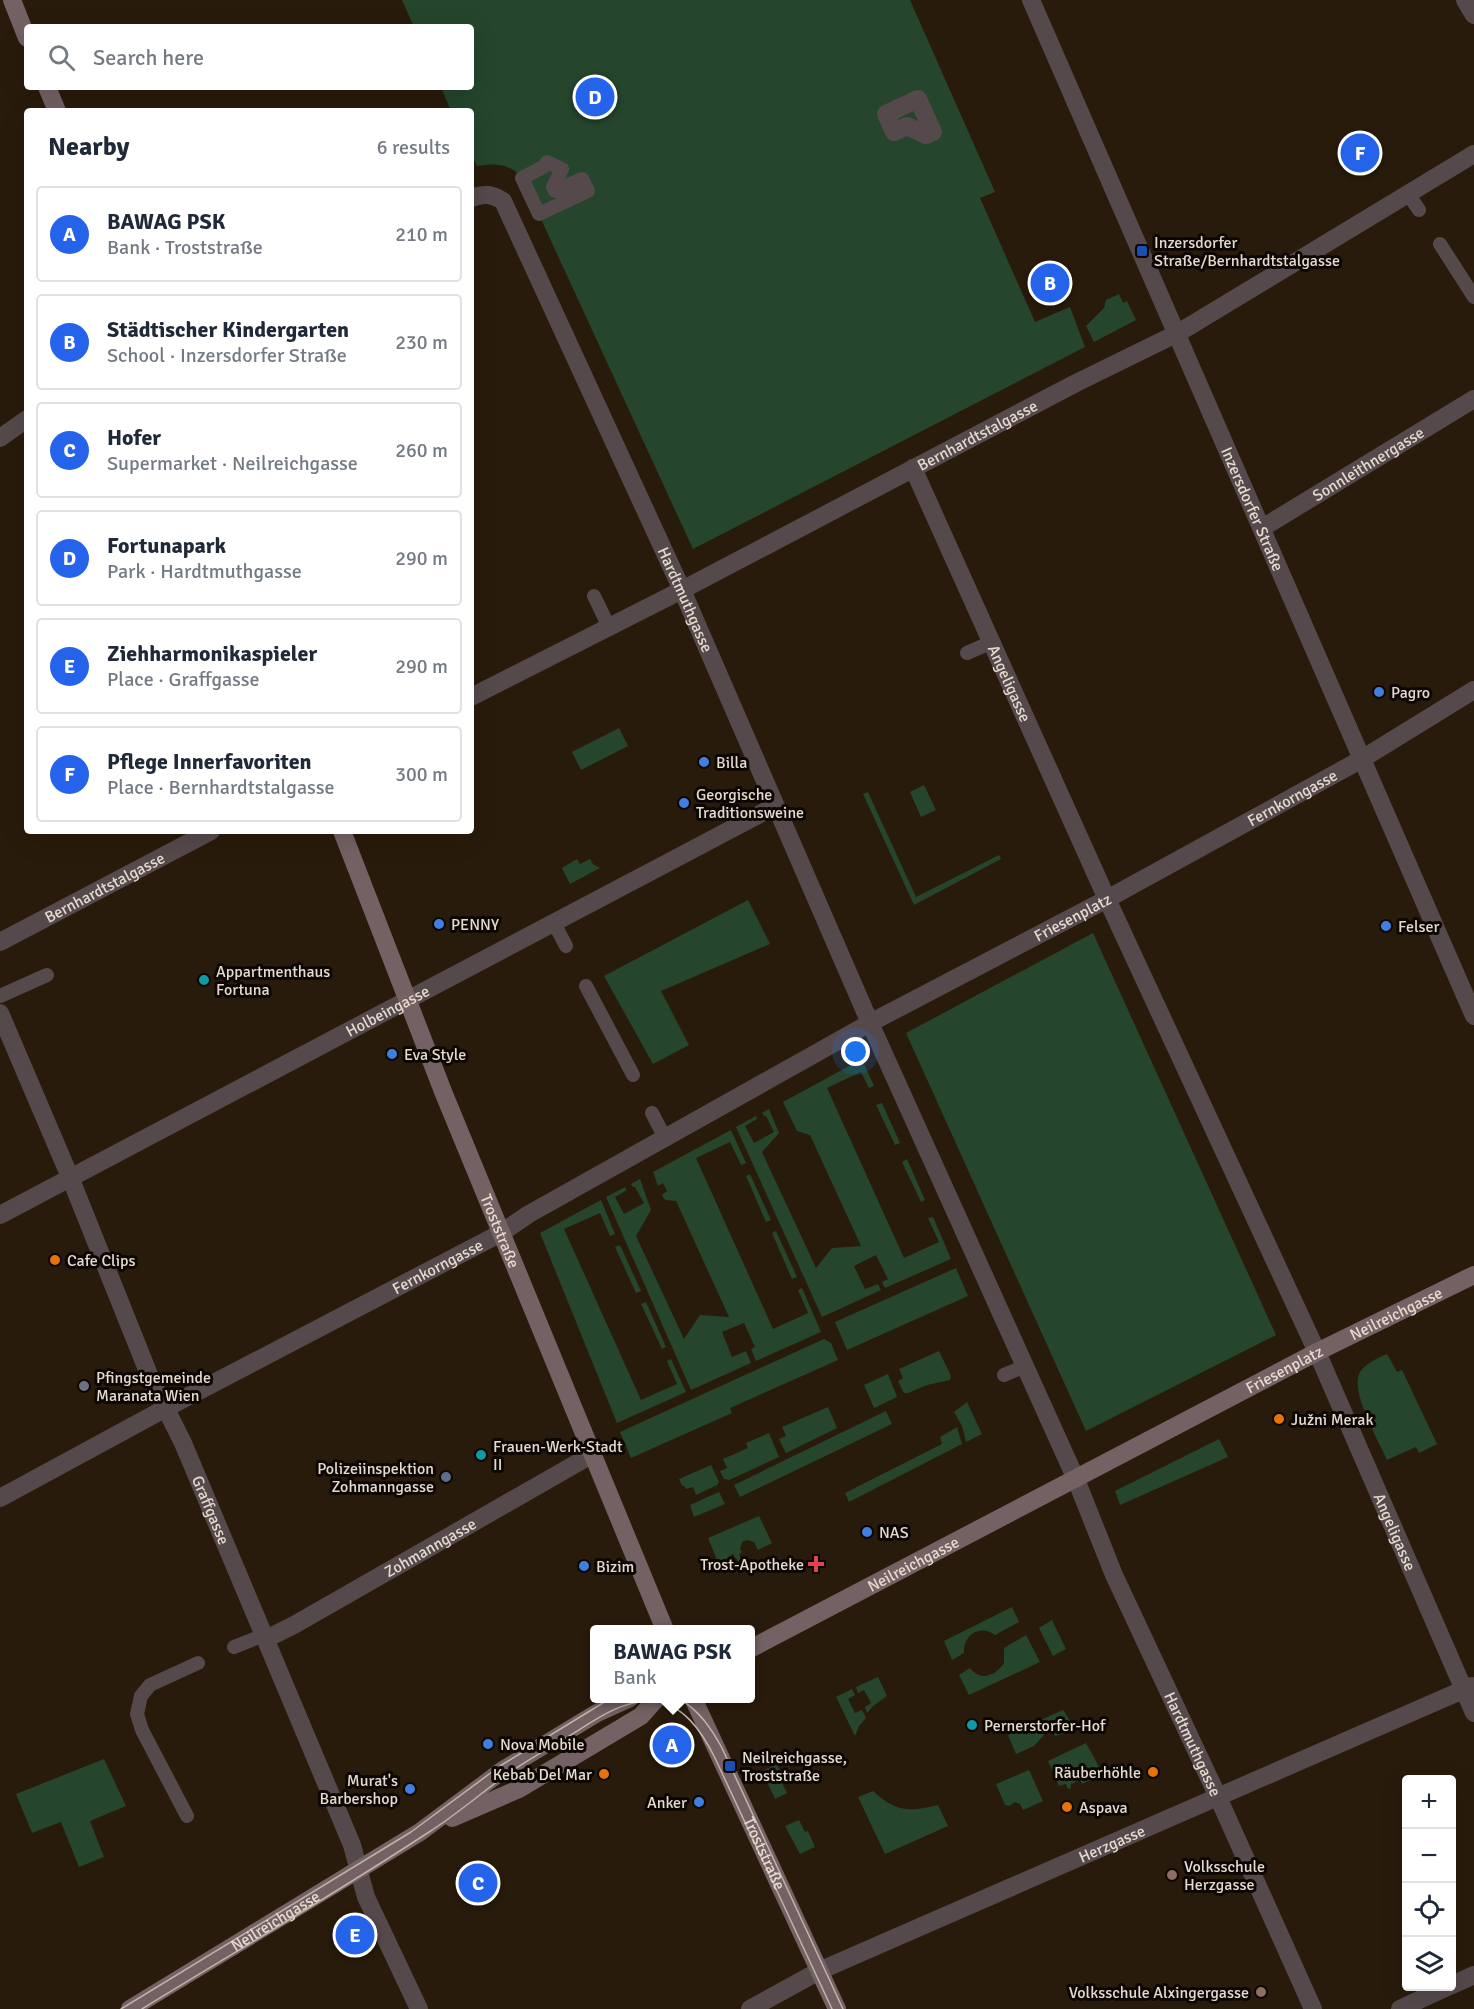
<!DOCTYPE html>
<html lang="en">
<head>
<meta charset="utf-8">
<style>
  :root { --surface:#fff; --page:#f6f6f7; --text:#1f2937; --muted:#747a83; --line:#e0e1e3; --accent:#2563eb }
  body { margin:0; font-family:Signika,sans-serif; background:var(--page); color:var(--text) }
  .controls { position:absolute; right:18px; bottom:18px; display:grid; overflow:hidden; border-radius:6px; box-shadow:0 6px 24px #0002 }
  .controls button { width:54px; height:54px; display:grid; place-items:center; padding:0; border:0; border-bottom:2px solid var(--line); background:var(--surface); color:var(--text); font:30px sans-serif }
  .you { position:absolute; left:856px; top:1052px; width:21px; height:21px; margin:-15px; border:4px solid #fff; border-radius:50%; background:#1a73e8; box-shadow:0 0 0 9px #1a73e833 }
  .badge { display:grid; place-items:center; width:39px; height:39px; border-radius:50%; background:var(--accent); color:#fff; font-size:20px; font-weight:700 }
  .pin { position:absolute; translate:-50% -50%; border:3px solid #fff; box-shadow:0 2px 6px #0006 }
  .popup { position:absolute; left:590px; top:1625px; width:165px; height:78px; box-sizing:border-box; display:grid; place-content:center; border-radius:6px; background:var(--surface); filter:drop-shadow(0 2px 4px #0005); font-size:20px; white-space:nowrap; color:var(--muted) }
  .popup b { font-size:22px; color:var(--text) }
  .popup::after { content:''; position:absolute; left:50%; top:100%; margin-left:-12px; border:12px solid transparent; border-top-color:var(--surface) }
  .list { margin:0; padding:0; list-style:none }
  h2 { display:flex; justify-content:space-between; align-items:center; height:78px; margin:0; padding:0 24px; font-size:26px }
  h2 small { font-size:20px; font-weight:400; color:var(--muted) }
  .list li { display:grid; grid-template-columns:39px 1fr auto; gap:18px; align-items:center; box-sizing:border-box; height:96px; margin:0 12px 12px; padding:0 12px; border:2px solid var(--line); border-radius:6px }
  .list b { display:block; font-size:22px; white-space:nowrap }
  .list p { margin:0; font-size:20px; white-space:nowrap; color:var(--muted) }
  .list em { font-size:20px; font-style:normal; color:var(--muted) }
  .icon { flex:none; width:33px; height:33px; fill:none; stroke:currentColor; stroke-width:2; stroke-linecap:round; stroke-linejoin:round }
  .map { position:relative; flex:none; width:1474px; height:2009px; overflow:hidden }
  .search { position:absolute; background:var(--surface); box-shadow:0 6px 24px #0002; left:24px; top:24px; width:450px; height:66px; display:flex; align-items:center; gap:15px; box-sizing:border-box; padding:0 21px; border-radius:6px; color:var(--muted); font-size:22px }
  .panel { position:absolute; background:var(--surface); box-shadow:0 6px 24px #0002; left:24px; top:108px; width:450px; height:726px; border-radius:6px }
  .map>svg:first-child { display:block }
  .green { fill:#25452c }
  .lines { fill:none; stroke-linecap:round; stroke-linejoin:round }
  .lane { stroke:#55494b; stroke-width:14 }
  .street { stroke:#55494b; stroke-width:18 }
  .secondary { stroke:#746164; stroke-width:18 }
  .tram { stroke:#bfb4a9; stroke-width:1.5 }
  .transit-dot { fill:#1a4fb4; stroke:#0d0703; stroke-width:2 }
  .shop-dot { fill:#3f7fe0; stroke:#0d0703; stroke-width:2 }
  .culture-dot { fill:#0f9aa8; stroke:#0d0703; stroke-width:2 }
  .food-dot { fill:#e8710a; stroke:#0d0703; stroke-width:2 }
  .worship-dot { fill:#6b7280; stroke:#0d0703; stroke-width:2 }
  .service-dot { fill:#5c6f8a; stroke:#0d0703; stroke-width:2 }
  .health-dot { fill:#e0444e; stroke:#0d0703; stroke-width:2 }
  .education-dot { fill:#8d6e63; stroke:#0d0703; stroke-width:2 }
  .labels { text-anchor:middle; stroke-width:6; stroke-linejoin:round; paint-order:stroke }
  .poi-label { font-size:16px; fill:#e5dad0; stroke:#0d0703; text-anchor:start }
  .street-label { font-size:16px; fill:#e5dad0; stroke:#0d0703 }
</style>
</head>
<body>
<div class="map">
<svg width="1474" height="2009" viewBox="0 0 1474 2009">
  <rect width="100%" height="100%" fill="#291b0b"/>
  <path class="green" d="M402,0H910L995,192L980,198L1035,322L1070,307L1085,347L693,549L522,178C509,163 495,163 477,166L471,155V111H451L441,87H471V27H414Z
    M1119,294L1123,303L1127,301L1136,320L1094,342L1086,326L1104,308L1106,300Z
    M619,728L628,746L581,770L572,752Z
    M924,785L936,810L921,817L910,792Z
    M868,792L916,897L999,855L1001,859L914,905L863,794Z
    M577,859L580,864L590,859L593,864L600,868L570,884L562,868Z
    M748,900L770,944L661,991L689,1045L653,1064L604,976Z
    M1093,933L1276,1335L1086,1431L906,1033Z
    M862,1059L874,1086L869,1088L861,1072L827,1088L904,1258L939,1242L928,1218L933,1217L951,1259L885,1288L882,1282L888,1279L876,1255L854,1266L865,1289L878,1284L881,1290L822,1317L736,1127L756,1116L757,1119L745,1126L754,1143L774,1132L766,1116H764L762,1113L769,1109L779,1133L762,1152L816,1268L832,1248L861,1246L810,1135L797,1131L783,1102Z
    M882,1103L900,1143L895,1145L876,1105Z
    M731,1130L746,1163L741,1165L730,1142L696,1158L773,1329L808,1313L798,1290L802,1288L821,1332L756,1361L751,1349L755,1347L744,1323L722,1332L732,1357L746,1351L751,1363L691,1390L606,1197L625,1187L627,1190L615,1197L624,1214L644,1203L635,1187H633L631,1184L640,1179L651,1210L636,1236L684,1339L700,1315L729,1317L676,1201L665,1200L662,1195L667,1191L663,1183L658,1186L653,1172Z
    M907,1159L925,1200L921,1202L902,1162Z
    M750,1174L771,1220L766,1222L746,1176Z
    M601,1200L615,1234L610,1236L600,1213L564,1229L641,1400L677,1384L667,1361L671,1359L686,1392L617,1423L540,1233Z
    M776,1231L797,1277L792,1279L772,1233Z
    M620,1245L641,1291L636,1293L615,1247Z
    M956,1268L968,1296L847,1350L835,1322Z
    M646,1302L666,1347L662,1349L641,1304Z
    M824,1339L831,1343L838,1360L730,1408L732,1413L631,1458L620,1432Z
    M939,1351L951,1376L950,1380L927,1385L908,1393H904L898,1381L903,1378L899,1369Z
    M1387,1354L1397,1372L1402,1370L1437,1444L1419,1453L1416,1447L1387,1460C1379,1441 1349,1391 1360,1372C1366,1363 1378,1358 1387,1354Z
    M888,1374L897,1397L874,1408L864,1385Z
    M967,1402L982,1434L966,1442L962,1426L954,1412Z
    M828,1407L837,1428L786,1453L779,1439L786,1436L782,1427Z
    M886,1411L892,1424L740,1497L734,1485Z
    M957,1427L962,1444L849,1502L845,1493L942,1444L940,1437Z
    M769,1433L779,1457L729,1480L724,1479L720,1471L727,1468L723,1459L748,1448L746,1443Z
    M1219,1439L1228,1457L1120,1505L1115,1491Z
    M711,1465L719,1482L717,1485L696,1495L693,1487L686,1489L684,1486H682L679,1479Z
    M719,1492L725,1504L694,1517L690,1505Z
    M759,1516L772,1543L758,1550L754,1542L747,1540L742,1542L740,1549L742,1552L739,1554L741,1559L738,1561L733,1554L727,1558L731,1565L724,1568L720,1567L708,1538Z
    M1012,1607L1019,1622L995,1635C980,1624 963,1635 964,1653L952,1660L944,1641Z
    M1052,1620L1066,1649L1053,1656L1039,1628Z
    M1026,1635L1040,1662L969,1695L959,1675L970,1668C981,1682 995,1676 1004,1663V1648Z
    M878,1677L887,1696L873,1706L867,1713L865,1707L871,1703L864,1690L858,1693L856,1687Z
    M852,1689L855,1695L848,1699L855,1713L862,1710L866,1718L859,1726L855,1736L836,1697Z
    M1063,1710L1076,1730L1055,1736L1047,1724L1041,1727L1044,1735L1034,1746L1016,1754L1008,1735Z
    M1086,1743L1103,1774L1082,1784L1080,1780L1071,1784V1788L1068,1789L1066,1784L1059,1786L1048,1761Z
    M104,1759L126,1806L90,1821L104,1857L79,1867L61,1822L32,1833L16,1794Z
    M777,1764L784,1780L781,1781L787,1793L775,1799L762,1771Z
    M1029,1770L1043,1801L1023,1810L1020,1804L1015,1802L1009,1806L1005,1805L996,1784Z
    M873,1791C895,1812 910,1812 938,1805L948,1826L885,1854L858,1797Z
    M799,1820L805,1832L808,1831L815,1847L800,1854L785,1826Z"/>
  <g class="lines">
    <path class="lane" d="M547,162L562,169L553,187L555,191L582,179L588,191L539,214L522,178L545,166Z
      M1409,195L1419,210
      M1440,244L1474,297
      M594,596L609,627
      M967,653L992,642
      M554,923L566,946
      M586,986L633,1075
      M0,996L47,975
      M652,1113L665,1138
      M1004,1375L1025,1366
      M234,1647L264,1635
      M187,1816L142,1730L137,1714L141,1696L150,1685L198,1663"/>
    <g class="street">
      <path id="s1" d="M1031,0L1474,1016"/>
      <path d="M1465,0L1474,15"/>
      <path d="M918,99L933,132L926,135L907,126L894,132L886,114Z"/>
      <path id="s2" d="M471,198C484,193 492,194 503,201L682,590L870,1023L1075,1477L1114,1575L1218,1797L1313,2009"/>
      <path d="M0,438L27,419"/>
      <path id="s3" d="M913,468L1107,899L1317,1352L1474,1713"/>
      <path id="s4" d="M1262,528L1474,399"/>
      <path id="s5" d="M471,697L682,590L1076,383L1178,333L1474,154"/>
      <path id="s6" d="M0,942L211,831"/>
      <path id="s7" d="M0,1013L70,1177L150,1377L183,1443L352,1845L366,1897L419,2009"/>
      <path id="s8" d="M0,1215L775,806"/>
      <path id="s9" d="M0,1498L166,1408L501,1233L529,1214L870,1023L1107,899L1362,759L1474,690"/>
      <path id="s10" d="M266,1639L294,1625L593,1454"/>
      <path d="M1452,1985L1474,1975"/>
      <path id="s11" d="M750,2009L819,1971L1472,1686"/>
      <path d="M1400,2009L1449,1986"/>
    </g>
    <g class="secondary">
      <path d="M12,0L27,38"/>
      <path d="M47,87L57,111"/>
      <path id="s12" d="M342,831L444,1094L665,1630"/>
      <path id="s13" d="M750,1649L1317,1352L1474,1275"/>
      <path id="s14" d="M693,1698L837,2009"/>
      <path d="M452,1818L519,1789L549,1771L641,1716L657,1698"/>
      <path id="s15" d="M130,2009L420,1832L503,1770L597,1713L630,1698"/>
    </g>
    <path class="tram" d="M678,1698C699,1710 711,1728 722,1748L843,2009
      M121,2009L411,1832L500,1766L611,1698
      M142,2009C238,1950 335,1894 429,1832C456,1815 480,1794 506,1775C527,1760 550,1748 571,1735C595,1720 620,1701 650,1701C683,1702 702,1732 715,1758L832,2009"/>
  </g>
  <g class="transit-dot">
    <rect x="1136" y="245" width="12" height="12" rx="3"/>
    <rect x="724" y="1760" width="12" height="12" rx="3"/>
  </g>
  <g class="shop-dot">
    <circle cx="1379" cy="692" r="6"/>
    <circle cx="704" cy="762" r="6"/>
    <circle cx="684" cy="803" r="6"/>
    <circle cx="439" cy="924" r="6"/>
    <circle cx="1386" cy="926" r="6"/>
    <circle cx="392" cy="1054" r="6"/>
    <circle cx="867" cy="1532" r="6"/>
    <circle cx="584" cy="1566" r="6"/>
    <circle cx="488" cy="1744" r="6"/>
    <circle cx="410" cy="1789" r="6"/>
    <circle cx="699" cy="1802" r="6"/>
  </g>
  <g class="culture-dot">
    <circle cx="204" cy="980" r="6"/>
    <circle cx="481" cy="1455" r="6"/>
    <circle cx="972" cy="1725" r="6"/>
  </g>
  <g class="food-dot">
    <circle cx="55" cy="1260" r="6"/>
    <circle cx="1279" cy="1419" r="6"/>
    <circle cx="1153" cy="1772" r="6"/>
    <circle cx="604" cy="1774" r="6"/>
    <circle cx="1067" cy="1807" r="6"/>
  </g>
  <circle class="worship-dot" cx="84" cy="1386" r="6"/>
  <circle class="service-dot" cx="446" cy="1477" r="6"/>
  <path class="health-dot" d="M813 1555h6v6h6v6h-6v6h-6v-6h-6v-6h6z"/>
  <g class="education-dot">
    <circle cx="1172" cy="1875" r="6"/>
    <circle cx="1261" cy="1992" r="6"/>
  </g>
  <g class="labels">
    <g class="poi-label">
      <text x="1154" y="248">Inzersdorfer<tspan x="1154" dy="18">Straße/Bernhardtstalgasse</tspan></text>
      <text x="1391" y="698">Pagro</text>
      <text x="716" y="768">Billa</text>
      <text x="696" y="800">Georgische<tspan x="696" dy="18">Traditionsweine</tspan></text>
      <text x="451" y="930">PENNY</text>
      <text x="1398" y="932">Felser</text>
      <text x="216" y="977">Appartmenthaus<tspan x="216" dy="18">Fortuna</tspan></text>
      <text x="404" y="1060">Eva Style</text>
      <text x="67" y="1266">Cafe Clips</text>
      <text x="96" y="1383">Pfingstgemeinde<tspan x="96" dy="18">Maranata Wien</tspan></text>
      <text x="1291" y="1425">Južni Merak</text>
      <text x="493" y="1452">Frauen-Werk-Stadt<tspan x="493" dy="18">II</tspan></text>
      <text x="434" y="1474" text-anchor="end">Polizeiinspektion<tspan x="434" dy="18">Zohmanngasse</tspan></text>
      <text x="879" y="1538">NAS</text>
      <text x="804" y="1570" text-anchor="end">Trost-Apotheke</text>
      <text x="596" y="1572">Bizim</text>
      <text x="984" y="1731">Pernerstorfer-Hof</text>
      <text x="500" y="1750">Nova Mobile</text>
      <text x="742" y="1763">Neilreichgasse,<tspan x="742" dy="18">Troststraße</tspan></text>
      <text x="1141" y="1778" text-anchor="end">Räuberhöhle</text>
      <text x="592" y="1780" text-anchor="end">Kebab Del Mar</text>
      <text x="398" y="1786" text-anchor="end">Murat's<tspan x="398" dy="18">Barbershop</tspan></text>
      <text x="687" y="1808" text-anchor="end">Anker</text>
      <text x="1079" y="1813">Aspava</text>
      <text x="1184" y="1872">Volksschule<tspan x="1184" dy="18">Herzgasse</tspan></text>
      <text x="1249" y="1998" text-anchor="end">Volksschule Alxingergasse</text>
    </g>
    <g class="street-label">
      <text dy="6" stroke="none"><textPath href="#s5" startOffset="570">Bernhardtstalgasse</textPath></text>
      <text dy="6" stroke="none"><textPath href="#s4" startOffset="124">Sonnleithnergasse</textPath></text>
      <text dy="6" stroke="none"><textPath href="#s1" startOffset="555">Inzersdorfer Straße</textPath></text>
      <text dy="6" stroke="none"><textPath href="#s2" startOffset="472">Hardtmuthgasse</textPath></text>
      <text dy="6" stroke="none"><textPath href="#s3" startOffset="236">Angeligasse</textPath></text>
      <text dy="6" stroke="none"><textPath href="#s9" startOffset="1470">Fernkorngasse</textPath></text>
      <text dy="6" stroke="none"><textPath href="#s6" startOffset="118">Bernhardtstalgasse</textPath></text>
      <text dy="6" stroke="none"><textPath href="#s9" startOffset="1220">Friesenplatz</textPath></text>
      <text dy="6" stroke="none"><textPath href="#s8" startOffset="438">Holbeingasse</textPath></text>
      <text dy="6" stroke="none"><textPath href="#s12" startOffset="430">Troststraße</textPath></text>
      <text dy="6" stroke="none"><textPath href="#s9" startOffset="495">Fernkorngasse</textPath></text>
      <text dy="6" stroke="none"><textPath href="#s13" startOffset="728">Neilreichgasse</textPath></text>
      <text dy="6" stroke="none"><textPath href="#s13" startOffset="603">Friesenplatz</textPath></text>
      <text dy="6" stroke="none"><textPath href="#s7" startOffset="540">Graffgasse</textPath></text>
      <text dy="6" stroke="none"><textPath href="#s3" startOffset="1168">Angeligasse</textPath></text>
      <text dy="6" stroke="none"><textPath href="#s10" startOffset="188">Zohmanngasse</textPath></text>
      <text dy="6" stroke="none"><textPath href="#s13" startOffset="184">Neilreichgasse</textPath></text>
      <text dy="6" stroke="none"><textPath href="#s2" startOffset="1724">Hardtmuthgasse</textPath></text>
      <text dy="6" stroke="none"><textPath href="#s11" startOffset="398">Herzgasse</textPath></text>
      <text dy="6" stroke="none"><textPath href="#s14" startOffset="171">Troststraße</textPath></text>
      <text dy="6" stroke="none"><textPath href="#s15" startOffset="170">Neilreichgasse</textPath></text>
    </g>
  </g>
</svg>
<div class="controls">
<button>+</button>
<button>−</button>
<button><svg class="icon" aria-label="locate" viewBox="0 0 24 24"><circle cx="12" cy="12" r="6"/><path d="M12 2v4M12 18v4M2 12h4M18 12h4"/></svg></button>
<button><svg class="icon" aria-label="layers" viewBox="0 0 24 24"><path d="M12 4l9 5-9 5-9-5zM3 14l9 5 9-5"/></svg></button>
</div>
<div class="you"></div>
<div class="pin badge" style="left:672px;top:1745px">A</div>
<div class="popup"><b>BAWAG PSK</b>Bank</div>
<div class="pin badge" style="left:1050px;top:283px">B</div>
<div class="pin badge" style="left:478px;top:1883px">C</div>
<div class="pin badge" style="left:595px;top:97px">D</div>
<div class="pin badge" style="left:355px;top:1935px">E</div>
<div class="pin badge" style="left:1360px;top:153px">F</div>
<div class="search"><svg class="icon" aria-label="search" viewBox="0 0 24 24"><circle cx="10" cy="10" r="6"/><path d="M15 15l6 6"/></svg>Search here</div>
<section class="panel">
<h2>Nearby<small>6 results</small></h2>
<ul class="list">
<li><span class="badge">A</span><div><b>BAWAG PSK</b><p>Bank · Troststraße</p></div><em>210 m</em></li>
<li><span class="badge">B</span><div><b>Städtischer Kindergarten</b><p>School · Inzersdorfer Straße</p></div><em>230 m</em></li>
<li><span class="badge">C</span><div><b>Hofer</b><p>Supermarket · Neilreichgasse</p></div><em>260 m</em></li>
<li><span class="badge">D</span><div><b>Fortunapark</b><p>Park · Hardtmuthgasse</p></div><em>290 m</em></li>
<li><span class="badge">E</span><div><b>Ziehharmonikaspieler</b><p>Place · Graffgasse</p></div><em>290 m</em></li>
<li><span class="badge">F</span><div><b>Pflege Innerfavoriten</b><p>Place · Bernhardtstalgasse</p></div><em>300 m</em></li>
</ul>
</section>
</div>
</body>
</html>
